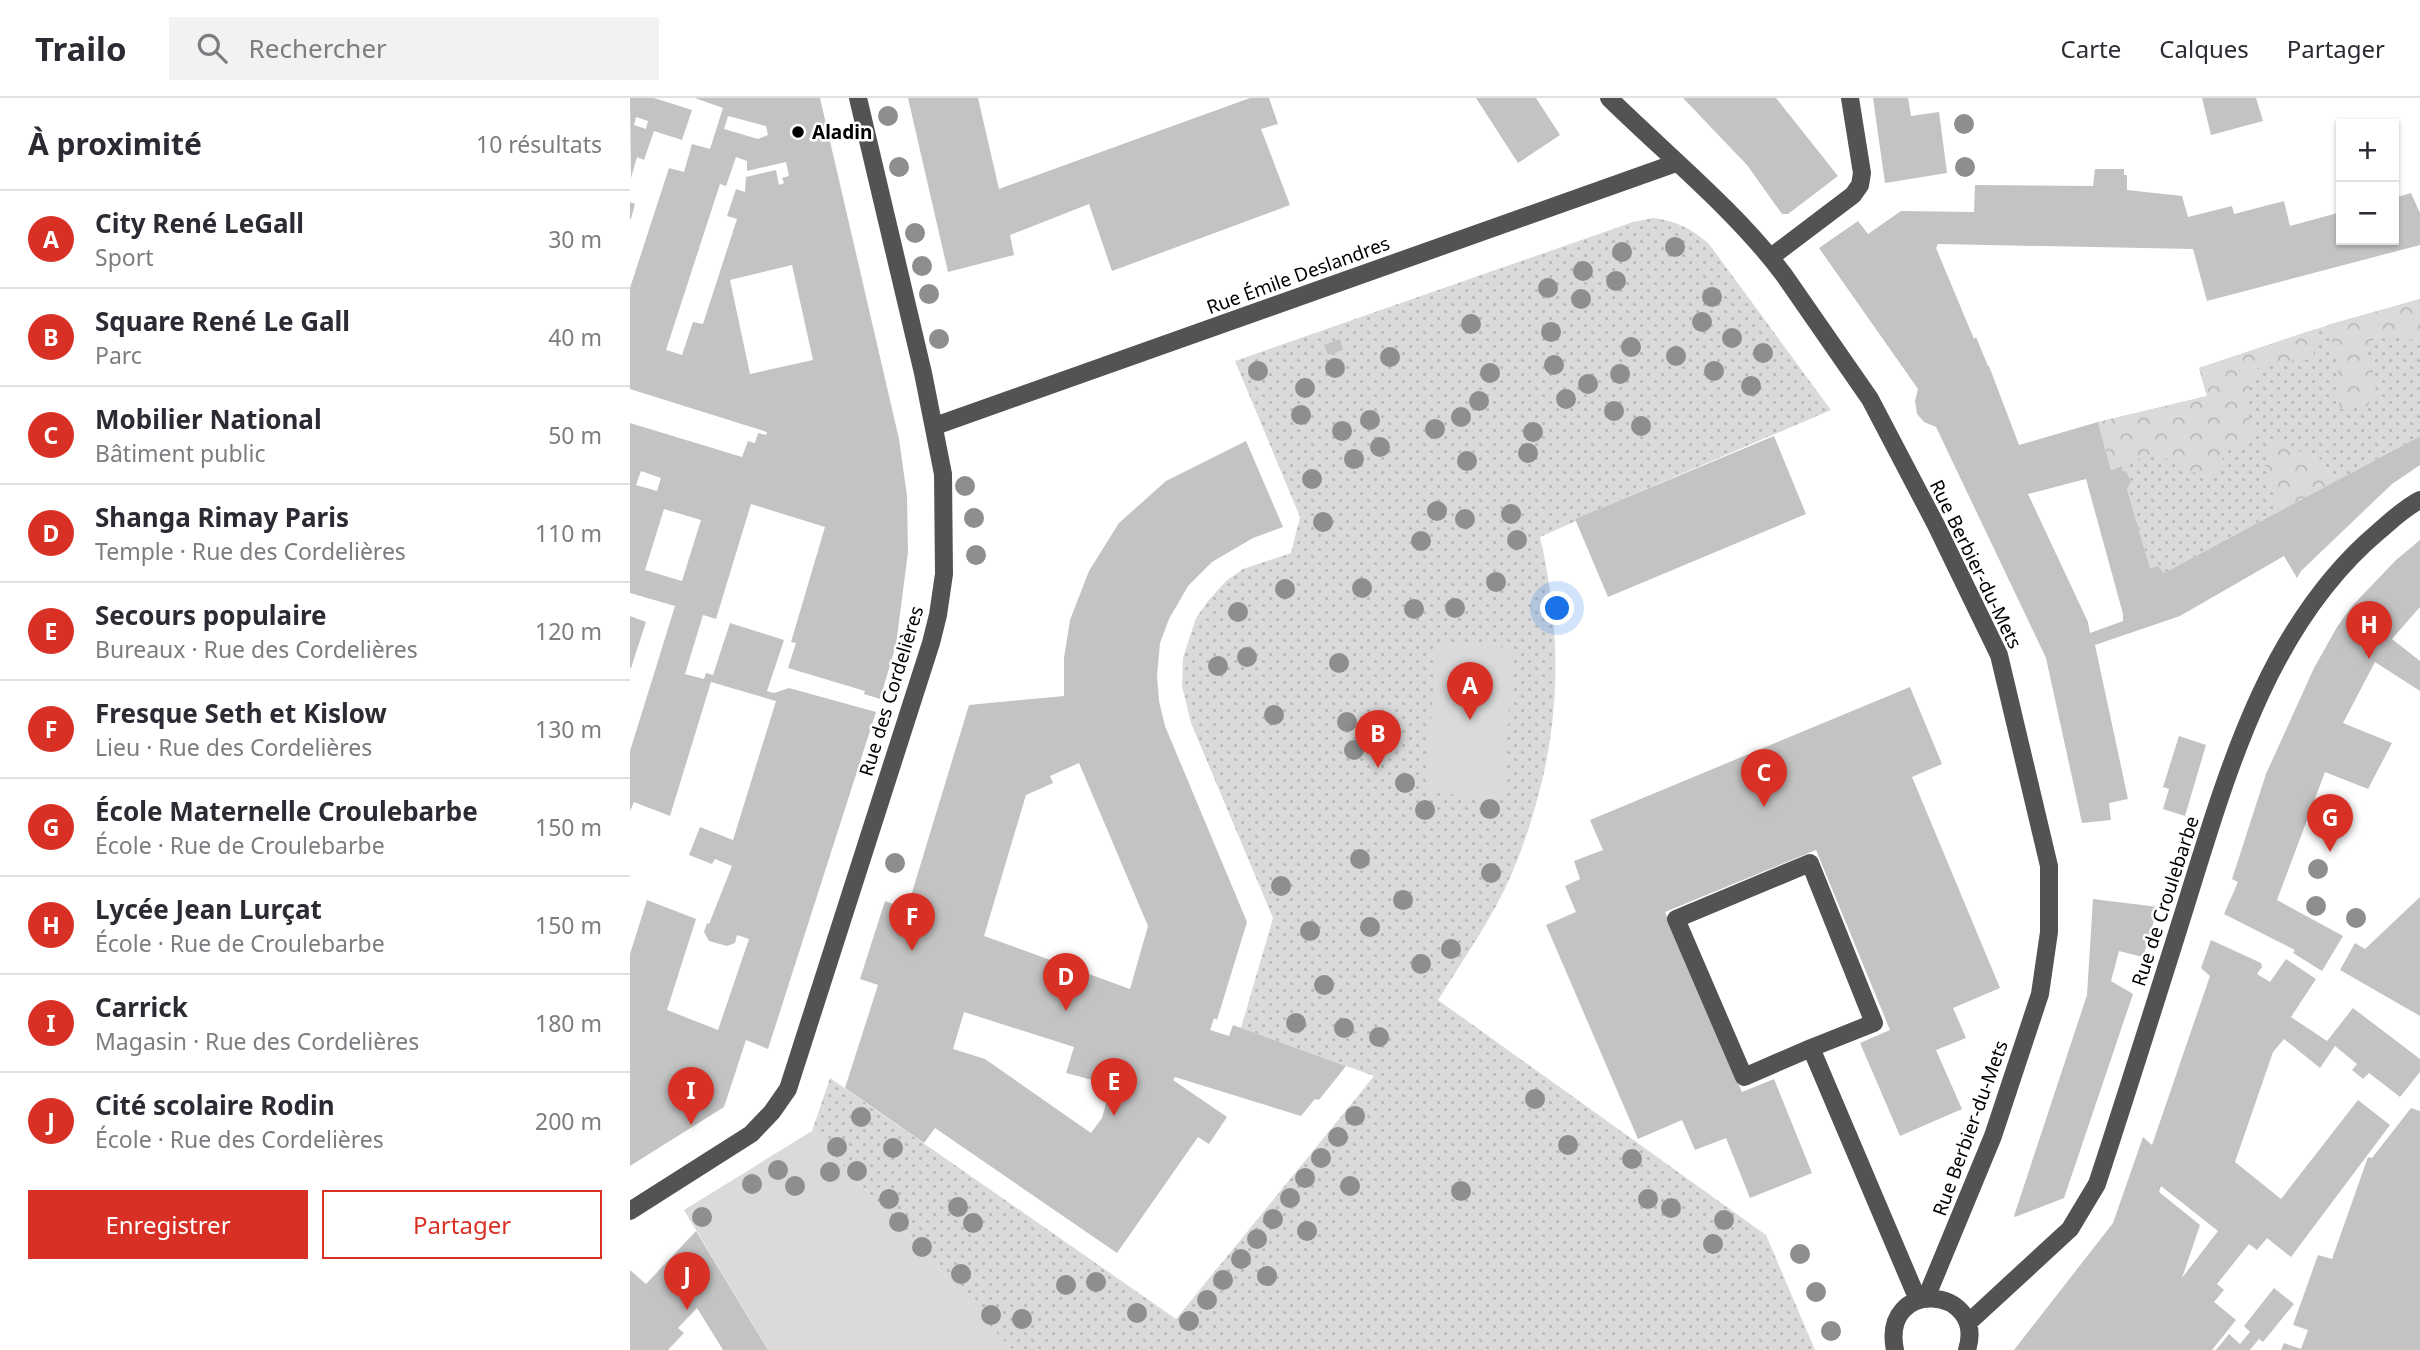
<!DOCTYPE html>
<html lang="fr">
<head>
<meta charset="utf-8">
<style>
  :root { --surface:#fff; --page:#f2f2f3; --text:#2b2b33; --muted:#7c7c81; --line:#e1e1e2; --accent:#d93025 }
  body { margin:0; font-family:"Noto Sans",sans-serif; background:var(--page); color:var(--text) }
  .controls { position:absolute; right:21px; top:21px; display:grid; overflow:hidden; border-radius:0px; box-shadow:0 2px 5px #0004 }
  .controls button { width:63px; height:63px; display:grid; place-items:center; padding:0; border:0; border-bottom:2px solid var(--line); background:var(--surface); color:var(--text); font:35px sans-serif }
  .you { position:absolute; left:928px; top:511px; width:24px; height:24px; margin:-18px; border:5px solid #fff; border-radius:50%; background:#1a73e8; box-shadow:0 0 0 10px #1a73e833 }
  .badge { display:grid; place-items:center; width:46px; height:46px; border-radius:50%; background:var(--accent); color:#fff; font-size:23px; font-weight:700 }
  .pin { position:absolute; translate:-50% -58px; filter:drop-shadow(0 2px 4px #0008) }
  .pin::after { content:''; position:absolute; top:37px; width:24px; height:21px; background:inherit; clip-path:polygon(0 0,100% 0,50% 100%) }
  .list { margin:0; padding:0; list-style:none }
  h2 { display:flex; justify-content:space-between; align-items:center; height:91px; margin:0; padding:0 28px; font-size:30px }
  h2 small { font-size:23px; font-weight:400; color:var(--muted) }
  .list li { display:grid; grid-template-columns:46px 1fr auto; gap:21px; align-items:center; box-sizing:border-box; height:98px; padding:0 28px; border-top:2px solid var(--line) }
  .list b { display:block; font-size:26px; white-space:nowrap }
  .list p { margin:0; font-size:23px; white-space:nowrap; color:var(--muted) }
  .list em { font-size:23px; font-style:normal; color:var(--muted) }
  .actions { display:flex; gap:14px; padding:21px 28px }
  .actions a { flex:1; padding:16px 0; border:2px solid var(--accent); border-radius:0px; text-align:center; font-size:24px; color:var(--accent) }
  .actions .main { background:var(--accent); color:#fff }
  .icon { flex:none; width:38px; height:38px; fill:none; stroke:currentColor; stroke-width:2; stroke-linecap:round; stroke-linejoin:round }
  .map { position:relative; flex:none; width:1790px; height:1252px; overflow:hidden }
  header { display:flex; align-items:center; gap:42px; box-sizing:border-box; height:98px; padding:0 35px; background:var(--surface); border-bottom:2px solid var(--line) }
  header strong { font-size:33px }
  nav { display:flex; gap:38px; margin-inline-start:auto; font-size:24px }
  .search { width:490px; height:63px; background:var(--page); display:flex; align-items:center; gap:18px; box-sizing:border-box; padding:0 24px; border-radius:0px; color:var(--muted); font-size:26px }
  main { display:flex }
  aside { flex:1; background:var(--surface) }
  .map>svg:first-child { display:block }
  .green { fill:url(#green-dots) }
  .forest { fill:url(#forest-crowns) }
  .pitch { fill:#dadada }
  .building { fill:#c3c3c3; fill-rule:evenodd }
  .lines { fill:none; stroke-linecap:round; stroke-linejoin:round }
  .minor { stroke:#535353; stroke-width:18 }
  .tree { fill:#8e8e8e }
  .poi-dot { fill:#000; stroke:#fff; stroke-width:2.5 }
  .labels { text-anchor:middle; stroke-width:5; stroke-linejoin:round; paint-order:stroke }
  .poi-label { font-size:19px; font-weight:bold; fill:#000; stroke:#fff; text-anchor:start }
  .street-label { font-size:19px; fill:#000; stroke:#fff }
</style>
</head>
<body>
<header>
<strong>Trailo</strong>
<div class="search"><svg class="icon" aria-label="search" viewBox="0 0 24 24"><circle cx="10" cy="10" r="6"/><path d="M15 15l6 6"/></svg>Rechercher</div>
<nav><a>Carte</a><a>Calques</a><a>Partager</a></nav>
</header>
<main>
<aside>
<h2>À proximité<small>10 résultats</small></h2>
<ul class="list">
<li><span class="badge">A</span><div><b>City René LeGall</b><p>Sport</p></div><em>30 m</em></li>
<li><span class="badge">B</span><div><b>Square René Le Gall</b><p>Parc</p></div><em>40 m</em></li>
<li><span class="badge">C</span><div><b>Mobilier National</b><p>Bâtiment public</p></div><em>50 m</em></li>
<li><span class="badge">D</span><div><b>Shanga Rimay Paris</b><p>Temple · Rue des Cordelières</p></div><em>110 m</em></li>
<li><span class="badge">E</span><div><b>Secours populaire</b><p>Bureaux · Rue des Cordelières</p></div><em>120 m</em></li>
<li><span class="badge">F</span><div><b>Fresque Seth et Kislow</b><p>Lieu · Rue des Cordelières</p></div><em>130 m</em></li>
<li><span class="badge">G</span><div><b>École Maternelle Croulebarbe</b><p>École · Rue de Croulebarbe</p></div><em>150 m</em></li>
<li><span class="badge">H</span><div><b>Lycée Jean Lurçat</b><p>École · Rue de Croulebarbe</p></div><em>150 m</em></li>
<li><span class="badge">I</span><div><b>Carrick</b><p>Magasin · Rue des Cordelières</p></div><em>180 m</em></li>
<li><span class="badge">J</span><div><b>Cité scolaire Rodin</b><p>École · Rue des Cordelières</p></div><em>200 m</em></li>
</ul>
<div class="actions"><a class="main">Enregistrer</a><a>Partager</a></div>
</aside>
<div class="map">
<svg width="1790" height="1252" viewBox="0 0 1790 1252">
  <defs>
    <pattern id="green-dots" width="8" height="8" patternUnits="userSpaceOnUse" patternTransform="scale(1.75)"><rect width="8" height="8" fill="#dadada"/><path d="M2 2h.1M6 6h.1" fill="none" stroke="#b9b9b9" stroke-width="1.8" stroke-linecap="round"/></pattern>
    <pattern id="forest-crowns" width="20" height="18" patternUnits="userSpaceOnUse" patternTransform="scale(1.75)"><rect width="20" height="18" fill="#dadada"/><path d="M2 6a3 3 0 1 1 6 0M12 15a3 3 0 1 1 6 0" fill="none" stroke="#b9b9b9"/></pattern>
  </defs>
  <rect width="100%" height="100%" fill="#fff"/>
  <path class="green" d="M1023,120C1046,123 1061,130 1079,146L1201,312L946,421V423L910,439C937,557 929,660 883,773C864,818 834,860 808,902L1136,1137L1185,1252H382L182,1033L200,980L546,1221L744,978L611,930L643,820L561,625L552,588L553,560L566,520L578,503L596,483L613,471L661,455L670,419L605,263L1003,124Z
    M1790,201V338L1534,475L1528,468L1520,470L1497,391L1501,384L1497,374L1492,372L1468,324L1577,298L1569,270L1686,231Z"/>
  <path class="forest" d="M1790,201V245L1783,242L1756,237L1739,244L1738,256L1747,287L1738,308L1710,311C1707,298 1709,289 1708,277C1708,260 1702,244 1697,227Z
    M1686,231L1683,262C1661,262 1643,264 1623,272L1616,299L1622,334L1615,345C1593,351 1595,356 1588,375L1572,378L1524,355L1481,372L1468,324L1577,298L1569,270Z
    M1652,339L1659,349L1690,361L1706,383L1649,413L1635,369L1638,343Z"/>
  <path class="pitch" d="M807,545L883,550L873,701L795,694Z
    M182,1033L382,1252H138L54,1112Z"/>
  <path class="building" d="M0,0H24L62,12L52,42L24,33L14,62L7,59L1,80ZM6,19L18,23L16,31L4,27Z
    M65,0H190L269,341L277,398L278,454L266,547L250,601L234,596L235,593L158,570L166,545L161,544L195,429L121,406L86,521L73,517L55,576L74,581L76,575L83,577L100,525L154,542L137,593L144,595L159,590L246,614L138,951L116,942L94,1009L0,1068V856L17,802L66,821L37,912L88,932L119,841L107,837L105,845L97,848L79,843L74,834L77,825L79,826L102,768L85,761L82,766L59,757L70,729L103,742L146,603L81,584L40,718L4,704L0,713V653L45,508L0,495V325L112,359L118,343L125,345L128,335L136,337L137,334L0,291V190L39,70L54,74L62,46L80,51L93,10ZM98,18L136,28L138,37L128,41L94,31ZM106,59L117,63V73L156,64L159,78L152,80L154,85L149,87L146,72L116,79L115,94L106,91L97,118L107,121L73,226L63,224L52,257L36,252L90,86L96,88ZM162,167L183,262L120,276L100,182ZM11,373L31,380L27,393L6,387ZM34,411L71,422L52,483L15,472Z
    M278,0H348L369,91L620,0H639L648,26L631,31L660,107L482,173L459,106L380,137L384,157L318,174Z
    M846,0H906L930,37L888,65Z
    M1053,0H1146L1208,78L1158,116H1152L1117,67Z
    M1243,0H1278L1281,18L1309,14L1317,75L1255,85Z
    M1572,0H1626L1633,23L1581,37Z
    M1465,71H1494V77H1497V92L1552,98L1558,119L1602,108L1604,116L1654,103L1660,128L1711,114V142H1764V100L1781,95L1790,115V147L1577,203L1563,151L1308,146L1306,150L1344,241L1346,239L1358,268H1359L1389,347L1468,324L1481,372L1492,368V372L1497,374L1501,384L1497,391L1520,470L1528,468L1534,475L1790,338V367L1762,386L1671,473L1667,480L1654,458L1550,518L1465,547L1498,701L1479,705L1481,722L1452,725L1416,560L1306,329L1294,324L1287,316L1285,303L1288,291L1189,150L1228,123L1238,136L1271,113L1344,114L1345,87L1463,88ZM1456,381L1493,516V523L1460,535L1458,524L1398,396Z
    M0,104L5,106L1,121H0Z
    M710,241L713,252L698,257L694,247Z
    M1144,338L1176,416L978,499L945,421Z
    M616,343L653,429L623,440L582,464L558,488L539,521L530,545L527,578L529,603L535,628L617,824L587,922L584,920L580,932L599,938L603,927L716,968L689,1002L685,1001L671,1018L545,979L543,982L597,1019L579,1046L568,1039L487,1155L305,1030L294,1045L215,990L248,887L230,881L255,803L277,811L339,607L434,598V560L440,522L459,473L489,425L536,383ZM449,665L518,828L500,891L354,838L396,697L423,685L420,678ZM334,914L444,949L436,975L481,987L472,1020L461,1035L355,961L323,951Z
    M1790,442V509L1762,541L1790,563V593L1745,564L1713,625L1762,645L1738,691L1695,674L1647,802L1713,838L1692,873L1663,855L1665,852L1594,816L1608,784L1602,781L1636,676L1684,570L1707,529L1722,508L1766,462Z
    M0,518L16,524L1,570H0Z
    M1280,589L1312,666L1282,679L1370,890L1323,910L1336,940L1306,952L1332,1011L1270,1038L1230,945L1260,932L1186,752L1035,814L1112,994L1144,981L1182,1075L1120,1100L1096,1040L1065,1052L1052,1022L1008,1041L916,827L946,814L935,788L950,781L944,763L973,752L960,722Z
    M1549,638L1576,647L1555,718L1533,711L1539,691L1533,689Z
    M1790,799V918L1710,872L1725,845L1735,851Z
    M1463,801L1528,809L1513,859L1489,853L1481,883L1503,896L1434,1100L1385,1119L1384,1118L1457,897Z
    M1581,842L1631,865L1632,869L1627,876L1640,884L1656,861L1686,881L1661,919L1697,943L1723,910L1790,961V974L1770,999L1739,975L1733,981L1722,972L1727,966L1705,948L1690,970L1654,941L1643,954L1605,1064L1651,1101L1728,1002L1760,1027L1661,1159L1637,1140L1627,1152L1619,1146L1587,1186L1594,1192L1584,1204L1606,1222L1582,1252H1384L1483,1125L1513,1039L1522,1047L1580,878L1571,870ZM1531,1088L1588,1133L1552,1180L1570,1127L1529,1094Z
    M1781,1010L1790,1013V1252H1651L1654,1245L1671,1251L1678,1232L1663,1227L1688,1157L1702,1161L1738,1059L1742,1060Z
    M66,1133L138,1252H93L67,1210L48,1230L54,1235L38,1252H0V1172L16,1186Z
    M1644,1190L1664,1206L1633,1244L1629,1241L1620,1252H1586L1599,1236L1610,1246L1620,1234L1614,1228Z"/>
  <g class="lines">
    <path class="minor" d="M979,0C1037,57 1106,113 1154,177L1240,301L1306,427L1369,557L1419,768V834L1410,896L1363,1038L1296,1200
      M1141,159L1223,97L1230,87L1232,75L1220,0
      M305,328L1046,65
      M1181,950L1114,979L1046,821L1180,765L1244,925L1181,950L1288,1202
      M0,1113L121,1036L142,1014L158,991L301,545L308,517L314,476L313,376L293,275L228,0
      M1338,1225L1440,1131L1467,1086C1495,1001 1522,915 1549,829C1593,690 1632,532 1748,434C1762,422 1774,410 1790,402
      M1265,1252C1250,1179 1357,1188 1337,1252"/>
  </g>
  <g class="tree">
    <circle cx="258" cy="18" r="10"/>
    <circle cx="1334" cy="26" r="10"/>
    <circle cx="269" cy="69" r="10"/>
    <circle cx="1335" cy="69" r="10"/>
    <circle cx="285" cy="135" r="10"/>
    <circle cx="1045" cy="149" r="10"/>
    <circle cx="992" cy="154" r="10"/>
    <circle cx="292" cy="168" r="10"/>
    <circle cx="953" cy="173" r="10"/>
    <circle cx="986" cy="183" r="10"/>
    <circle cx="918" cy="190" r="10"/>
    <circle cx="299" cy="196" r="10"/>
    <circle cx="1082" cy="199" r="10"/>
    <circle cx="951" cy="201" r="10"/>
    <circle cx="1072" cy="224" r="10"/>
    <circle cx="841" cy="226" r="10"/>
    <circle cx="921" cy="234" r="10"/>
    <circle cx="1102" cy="240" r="10"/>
    <circle cx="309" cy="241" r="10"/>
    <circle cx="1001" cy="249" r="10"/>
    <circle cx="1133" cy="255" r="10"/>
    <circle cx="1046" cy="258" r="10"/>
    <circle cx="760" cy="259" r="10"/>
    <circle cx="924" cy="267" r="10"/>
    <circle cx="705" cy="270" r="10"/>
    <circle cx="628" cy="273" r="10"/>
    <circle cx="1084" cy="273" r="10"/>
    <circle cx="860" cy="275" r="10"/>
    <circle cx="990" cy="276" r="10"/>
    <circle cx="958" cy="286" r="10"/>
    <circle cx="1121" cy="288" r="10"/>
    <circle cx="675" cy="290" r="10"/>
    <circle cx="936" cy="301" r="10"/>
    <circle cx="849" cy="303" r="10"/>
    <circle cx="984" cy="313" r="10"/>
    <circle cx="671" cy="317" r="10"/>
    <circle cx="831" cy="319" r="10"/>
    <circle cx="740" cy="322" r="10"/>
    <circle cx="1011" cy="328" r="10"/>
    <circle cx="805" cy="331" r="10"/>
    <circle cx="712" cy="333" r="10"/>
    <circle cx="903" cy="334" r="10"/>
    <circle cx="750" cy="349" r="10"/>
    <circle cx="898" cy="355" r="10"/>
    <circle cx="724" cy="361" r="10"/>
    <circle cx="837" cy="363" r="10"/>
    <circle cx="682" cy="381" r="10"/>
    <circle cx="335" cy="388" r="10"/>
    <circle cx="807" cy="413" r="10"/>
    <circle cx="881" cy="416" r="10"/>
    <circle cx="344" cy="420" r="10"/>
    <circle cx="835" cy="421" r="10"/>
    <circle cx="693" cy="424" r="10"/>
    <circle cx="887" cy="442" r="10"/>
    <circle cx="791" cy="443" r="10"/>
    <circle cx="346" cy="457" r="10"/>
    <circle cx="866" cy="484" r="10"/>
    <circle cx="732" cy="490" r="10"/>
    <circle cx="655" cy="491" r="10"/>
    <circle cx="825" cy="510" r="10"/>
    <circle cx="784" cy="511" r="10"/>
    <circle cx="608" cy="514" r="10"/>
    <circle cx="617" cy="559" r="10"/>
    <circle cx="709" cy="565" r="10"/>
    <circle cx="588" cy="568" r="10"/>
    <circle cx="644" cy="617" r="10"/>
    <circle cx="717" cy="624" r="10"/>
    <circle cx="724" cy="652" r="10"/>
    <circle cx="775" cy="685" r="10"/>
    <circle cx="860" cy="711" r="10"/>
    <circle cx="795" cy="712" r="10"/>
    <circle cx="730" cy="761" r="10"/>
    <circle cx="265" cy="765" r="10"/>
    <circle cx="1688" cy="771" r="10"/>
    <circle cx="861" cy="775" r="10"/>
    <circle cx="651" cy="788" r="10"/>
    <circle cx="773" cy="802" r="10"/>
    <circle cx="1686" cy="808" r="10"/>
    <circle cx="1726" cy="820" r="10"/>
    <circle cx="740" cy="829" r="10"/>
    <circle cx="680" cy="833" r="10"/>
    <circle cx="821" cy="851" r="10"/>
    <circle cx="791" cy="866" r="10"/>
    <circle cx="694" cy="887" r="10"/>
    <circle cx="666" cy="925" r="10"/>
    <circle cx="714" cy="930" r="10"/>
    <circle cx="749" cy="939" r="10"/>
    <circle cx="905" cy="1001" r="10"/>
    <circle cx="725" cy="1018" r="10"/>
    <circle cx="231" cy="1019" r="10"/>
    <circle cx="708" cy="1039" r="10"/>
    <circle cx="938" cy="1047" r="10"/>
    <circle cx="207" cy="1049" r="10"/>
    <circle cx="263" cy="1050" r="10"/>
    <circle cx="691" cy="1060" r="10"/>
    <circle cx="1002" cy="1061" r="10"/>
    <circle cx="148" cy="1072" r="10"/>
    <circle cx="227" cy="1073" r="10"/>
    <circle cx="200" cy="1074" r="10"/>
    <circle cx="675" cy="1080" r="10"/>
    <circle cx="122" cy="1086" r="10"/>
    <circle cx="165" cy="1088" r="10"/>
    <circle cx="720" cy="1088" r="10"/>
    <circle cx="831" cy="1093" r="10"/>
    <circle cx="660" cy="1100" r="10"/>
    <circle cx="259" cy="1101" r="10"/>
    <circle cx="1018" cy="1101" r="10"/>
    <circle cx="328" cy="1109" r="10"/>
    <circle cx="1041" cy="1110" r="10"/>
    <circle cx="72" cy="1119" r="10"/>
    <circle cx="643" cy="1121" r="10"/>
    <circle cx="1094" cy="1122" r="10"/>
    <circle cx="269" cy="1124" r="10"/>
    <circle cx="343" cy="1125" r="10"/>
    <circle cx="677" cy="1133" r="10"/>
    <circle cx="627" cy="1141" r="10"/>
    <circle cx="1083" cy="1146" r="10"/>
    <circle cx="292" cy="1149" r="10"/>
    <circle cx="1170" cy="1156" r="10"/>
    <circle cx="611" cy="1161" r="10"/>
    <circle cx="331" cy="1176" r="10"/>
    <circle cx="637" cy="1178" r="10"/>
    <circle cx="593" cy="1182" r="10"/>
    <circle cx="466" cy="1184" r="10"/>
    <circle cx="436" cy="1187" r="10"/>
    <circle cx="1186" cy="1194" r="10"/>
    <circle cx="577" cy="1202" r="10"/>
    <circle cx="507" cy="1215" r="10"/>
    <circle cx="361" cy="1217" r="10"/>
    <circle cx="392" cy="1221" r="10"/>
    <circle cx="559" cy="1223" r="10"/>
    <circle cx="1201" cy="1233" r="10"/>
  </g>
  <circle class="poi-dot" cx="168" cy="34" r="7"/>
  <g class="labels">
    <g class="poi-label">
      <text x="182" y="41">Aladin</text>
    </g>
    <g class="street-label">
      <text transform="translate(668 177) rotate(-20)" y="7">Rue Émile Deslandres</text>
      <text transform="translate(1346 466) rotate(64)" y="7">Rue Berbier-du-Mets</text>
      <text transform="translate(261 593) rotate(-73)" y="7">Rue des Cordelières</text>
      <text transform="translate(1535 803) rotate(-72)" y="7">Rue de Croulebarbe</text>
      <text transform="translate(1340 1030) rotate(-70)" y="7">Rue Berbier-du-Mets</text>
    </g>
  </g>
</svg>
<div class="controls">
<button>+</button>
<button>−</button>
</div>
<div class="you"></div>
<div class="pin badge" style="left:840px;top:622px">A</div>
<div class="pin badge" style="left:748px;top:670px">B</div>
<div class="pin badge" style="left:1134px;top:709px">C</div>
<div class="pin badge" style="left:436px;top:913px">D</div>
<div class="pin badge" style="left:484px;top:1018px">E</div>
<div class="pin badge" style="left:282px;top:853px">F</div>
<div class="pin badge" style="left:1700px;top:754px">G</div>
<div class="pin badge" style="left:1739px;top:561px">H</div>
<div class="pin badge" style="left:61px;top:1027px">I</div>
<div class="pin badge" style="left:57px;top:1212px">J</div>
</div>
</main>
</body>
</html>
